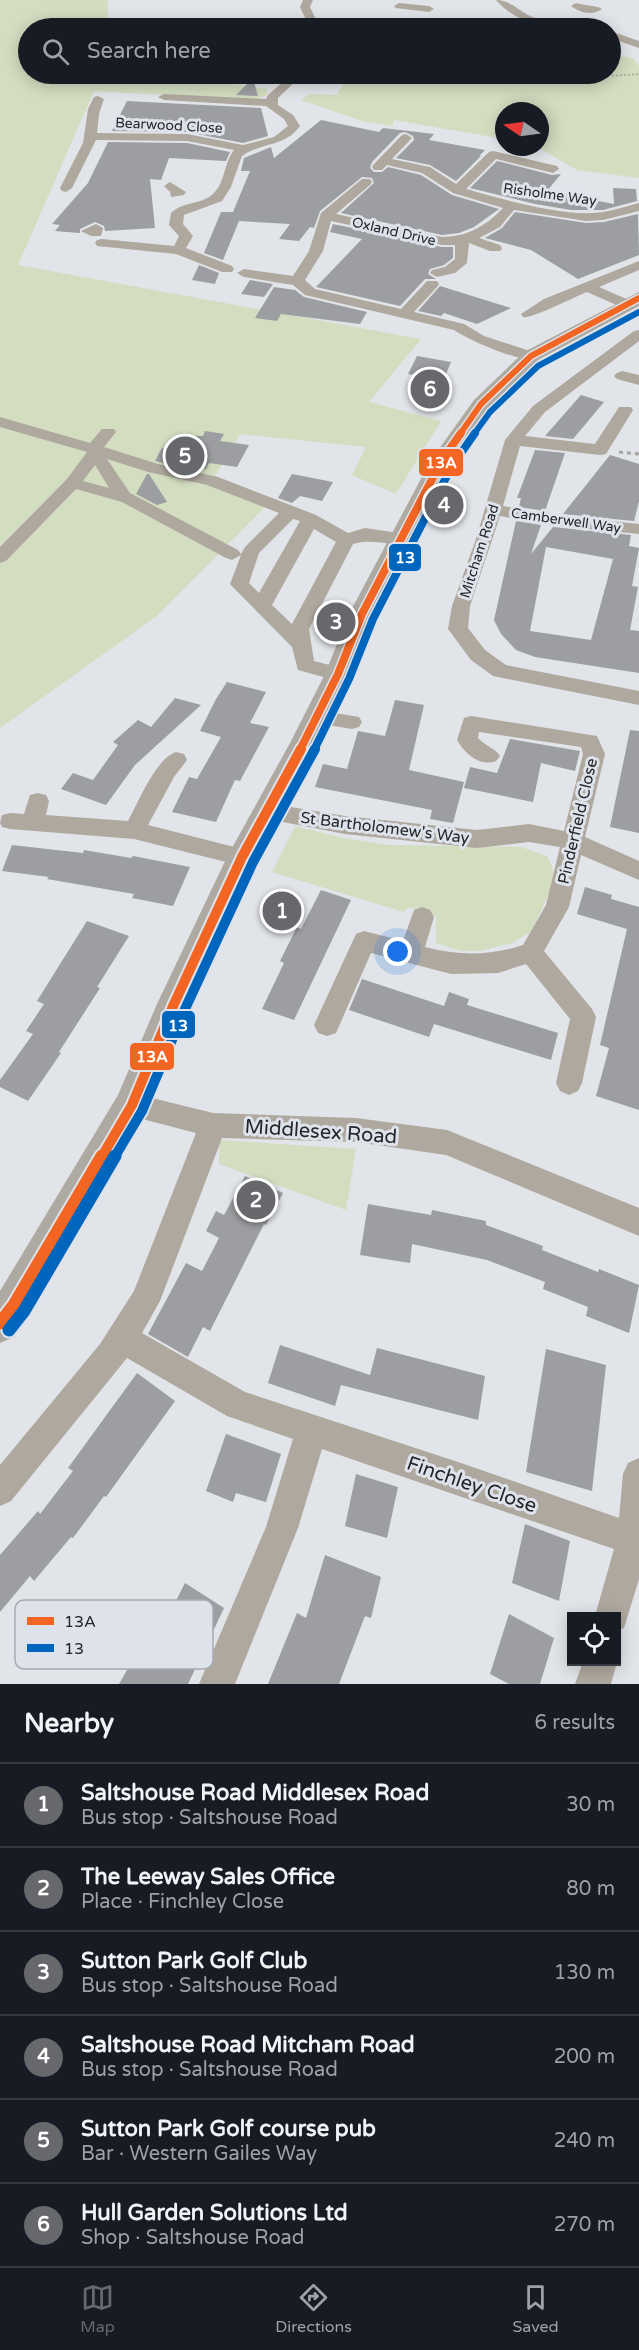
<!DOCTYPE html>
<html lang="en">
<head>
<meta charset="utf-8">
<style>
  :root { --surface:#171b24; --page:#242831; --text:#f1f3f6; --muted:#9ea1a6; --line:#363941; --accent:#66686c }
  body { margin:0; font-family:"Varela Round",sans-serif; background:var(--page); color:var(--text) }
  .controls { position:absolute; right:18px; bottom:18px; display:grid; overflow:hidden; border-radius:0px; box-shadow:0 3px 15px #0003 }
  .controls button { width:54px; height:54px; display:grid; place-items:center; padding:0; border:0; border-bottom:2px solid var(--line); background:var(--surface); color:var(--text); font:30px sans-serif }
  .compass { position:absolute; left:495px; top:102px; width:54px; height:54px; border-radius:50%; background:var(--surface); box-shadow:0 3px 15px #0003; rotate:283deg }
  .you { position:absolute; left:398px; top:952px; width:21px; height:21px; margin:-15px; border:4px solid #fff; border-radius:50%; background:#1a73e8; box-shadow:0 0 0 9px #1a73e833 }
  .badge { display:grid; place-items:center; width:39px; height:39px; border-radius:50%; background:var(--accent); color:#fff; font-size:20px; font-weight:700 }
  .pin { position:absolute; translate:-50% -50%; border:3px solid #fff; box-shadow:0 2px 6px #0006 }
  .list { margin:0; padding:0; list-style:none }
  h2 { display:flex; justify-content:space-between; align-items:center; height:78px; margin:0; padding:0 24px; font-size:26px }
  h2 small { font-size:20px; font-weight:400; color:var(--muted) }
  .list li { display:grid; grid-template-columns:39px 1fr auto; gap:18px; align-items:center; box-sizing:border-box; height:84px; padding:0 24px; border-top:2px solid var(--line) }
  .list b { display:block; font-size:22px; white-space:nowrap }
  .list p { margin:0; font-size:20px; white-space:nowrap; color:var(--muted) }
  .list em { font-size:20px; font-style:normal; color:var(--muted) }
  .icon { flex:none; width:33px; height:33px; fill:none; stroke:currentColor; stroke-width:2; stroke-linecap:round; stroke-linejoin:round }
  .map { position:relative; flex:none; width:639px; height:1684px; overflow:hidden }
  .search { position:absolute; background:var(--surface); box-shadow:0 3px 15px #0003; left:18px; right:18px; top:18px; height:66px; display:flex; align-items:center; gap:15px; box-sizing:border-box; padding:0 21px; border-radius:33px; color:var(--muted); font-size:22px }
  .sheet { height:582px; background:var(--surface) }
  nav { display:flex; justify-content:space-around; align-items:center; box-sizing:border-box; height:84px; border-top:2px solid var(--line); background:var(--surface); font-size:16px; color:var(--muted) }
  nav a { display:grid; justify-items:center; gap:3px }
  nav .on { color:var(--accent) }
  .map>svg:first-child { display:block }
  .green { fill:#d3ddc0 }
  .building { fill:#9c9ea1; fill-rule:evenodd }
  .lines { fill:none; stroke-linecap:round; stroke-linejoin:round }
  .path-far1 { stroke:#a6a39c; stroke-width:1.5; stroke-dasharray:2 2; stroke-linecap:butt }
  .path { stroke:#a6a39c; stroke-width:3; stroke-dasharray:4 4; stroke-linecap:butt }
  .minor { fill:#afa89e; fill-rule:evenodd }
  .major { fill:#afaaa1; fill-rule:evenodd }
  .bus-1-far3-casing { stroke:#dee3eb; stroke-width:9 }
  .bus-1-far2-casing { stroke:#dee3eb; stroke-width:11 }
  .bus-1-far1-casing { stroke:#dee3eb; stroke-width:14 }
  .bus-1-casing { stroke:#dee3eb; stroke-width:17 }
  .bus-2-far3-casing { stroke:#dee3eb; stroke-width:9 }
  .bus-2-far2-casing { stroke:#dee3eb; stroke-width:11 }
  .bus-2-far1-casing { stroke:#dee3eb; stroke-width:14 }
  .bus-2-casing { stroke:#dee3eb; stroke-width:17 }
  .bus-1-far3 { stroke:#f26522; stroke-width:6 }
  .bus-1-far2 { stroke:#f26522; stroke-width:8 }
  .bus-1-far1 { stroke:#f26522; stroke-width:10 }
  .bus-1 { stroke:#f26522; stroke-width:13 }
  .bus-2-far3 { stroke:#0065bd; stroke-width:6 }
  .bus-2-far2 { stroke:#0065bd; stroke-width:8 }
  .bus-2-far1 { stroke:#0065bd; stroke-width:10 }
  .bus-2 { stroke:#0065bd; stroke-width:13 }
  .labels { text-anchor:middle; stroke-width:6; stroke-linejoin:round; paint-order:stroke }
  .far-street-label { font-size:14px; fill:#242629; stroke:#dee3eb }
  .street-label { font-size:16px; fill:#242629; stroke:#dee3eb }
  .near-street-label { font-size:20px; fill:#242629; stroke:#dee3eb }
  .key { fill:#dee3eb; stroke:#a6aab1; stroke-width:1.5 }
  .key-label { font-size:16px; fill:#242629 }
  .line-badge { stroke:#dee3eb; stroke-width:2 }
  .badge-label { font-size:16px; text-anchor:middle; font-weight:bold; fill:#fff }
</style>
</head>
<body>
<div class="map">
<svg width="639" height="1684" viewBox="0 0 639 1684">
  <rect width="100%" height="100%" fill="#e1e4e8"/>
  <path class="green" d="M0,0H108V28H28V74H162L267,89V95L253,100L94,91L18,265L421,339L369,402L441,421L396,494L352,475L366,447L240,434L212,481L266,506L157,616L0,728Z
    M611,55L633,58L639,66V178L577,170L537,147H540V111H504V139L394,120L392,126L362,121L301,100L309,94L337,95L348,74H610Z
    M295,826L343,838L389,845L521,847L547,856L552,866L554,882L531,932L512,943L480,951H461L436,943V916L408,907L404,912L272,872Z
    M220,1140L356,1149L346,1210L219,1164Z"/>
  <path class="building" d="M253,78L258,96L236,95Z
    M127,101L261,108L268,136L243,143L187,132L112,131Z
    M321,120L379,132L383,128L434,134L429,140L485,150L479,156H481L456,181L430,165L396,158L414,140L413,136L405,132L400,133L372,162L370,168L374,172H382L388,167L421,175L452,195L499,209L474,227L459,233L442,235L341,213L374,183L372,178L362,177L320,211L314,228L310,227L299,241L279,239L290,224L239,221L223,260L204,253L221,212H233L250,171H241L244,158L271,147L274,158Z
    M108,142L187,143L230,152L226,161L169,158L161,180L150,179L155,228L105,231L104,226L95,222L80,229V233L55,231L60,225L52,224L88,183Z
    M497,161L552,175L561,174L547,191L614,204L613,188L636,189L637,201L603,210H571L535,204L470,188Z
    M515,212L586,223L604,222L638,214L639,255L578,279L531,250L485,238L502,228Z
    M333,224L442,247H453V258L444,265L430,269L428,274L436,279H425L400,306L316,287L362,239L330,232Z
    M199,265L219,273L215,284L192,280Z
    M250,280L273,284L264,297L241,294Z
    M440,286L511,308L477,324L444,313L441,316L418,311Z
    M274,287L295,290L304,297L367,312L360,324L281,314L277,321L255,318Z
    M417,356L451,362L444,379L408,374Z
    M581,395L604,402L573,439L545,436Z
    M205,431L224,434L220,441L249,445L237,467L209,463L206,469L198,468L197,470L155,461L162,448L173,449L180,436H203Z
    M535,450L565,453L545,511L519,507L521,498H517Z
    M610,455L639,464V501L634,521L563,514Z
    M147,474H149L167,502L157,505L136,494Z
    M292,474L333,482L322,501L300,496L292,503L278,498Z
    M516,521L541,525L531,554L553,527L631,535L629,546L639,548L632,586L638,587L630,630L639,631V673L535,657L516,650L501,634L494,620ZM546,547L613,559L591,640L530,631Z
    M227,682L266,692L250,723L269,727L240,781L235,780L216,822L172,812L189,777L197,779L221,737L200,731L216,699Z
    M175,698L201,705L135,765L106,805L61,789L73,773L93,780L118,745L113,742L138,720L151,727Z
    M395,700L424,705L409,770L464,782L453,823L430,819L432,810L315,787L323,764L347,769L358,731L385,736Z
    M630,730L639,731V833L610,827Z
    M510,739L580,751L575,771L541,763L533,802L464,788L470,767L497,773Z
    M12,845L83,853L84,850L131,858L133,856L190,867L173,906L132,898L134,894L47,879L49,877L2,871Z
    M585,887L612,895L611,899L639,907V1110L596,1096L609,1048L600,1045L627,929L577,914Z
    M321,890L351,900L294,1020L262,1009L284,963L280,961L297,927L301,929Z
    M87,921L129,936L97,987L100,988L59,1052L61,1053L28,1101L0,1087V1080L33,1034L26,1031L44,1004L37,1001Z
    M362,979L444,1006L449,992L469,999L467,1005L558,1033L551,1060L434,1024L429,1037L349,1010Z
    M245,1176L283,1193L266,1225L264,1224L210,1331L203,1327L188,1357L148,1334L186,1263L202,1271L219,1238L206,1231L216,1211L224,1215Z
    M368,1204L431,1215L432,1210L486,1221V1225L543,1246L542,1250L598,1272L599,1269L639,1285L629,1333L586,1316L588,1307L543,1289L545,1282L487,1260L412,1244L410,1263L360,1255Z
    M280,1345L370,1375L377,1348L485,1376L478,1420L341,1385L335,1406L268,1383Z
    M546,1349L606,1365L592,1491L526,1472Z
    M137,1373L175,1401L106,1497L104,1496L73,1538L71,1537L34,1581L30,1576L0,1612V1555L38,1511L40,1514L73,1471L68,1468Z
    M226,1434L281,1454L266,1502L236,1493L233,1502L206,1491Z
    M356,1474L398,1487L387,1538L345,1526Z
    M525,1524L570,1541L559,1601L512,1583Z
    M325,1555L381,1577L371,1618L365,1616L339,1684H268L297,1613L306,1618Z
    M185,1583L224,1608L188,1684H119L138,1651L147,1658Z
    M509,1614L554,1638L540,1684H509L490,1674Z"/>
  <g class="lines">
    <path class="path-far1" d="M584,74L610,76L639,74
      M562,79L568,74"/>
    <path class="path" d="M619,452L639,454"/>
    <path class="minor" d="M303,0H313L310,7L320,28H310L300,7Z
      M496,0C512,0 520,13 535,18C549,23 565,23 579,25L584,28C552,31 518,25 496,0Z
      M399,3L429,6L434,9L429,12L396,8L394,6Z
      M576,3C582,5 599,6 602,9C593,16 580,13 571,6Z
      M150,21L167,26L168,28L146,26V22Z
      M610,31L639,41V48L610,38Z
      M292,74H303L278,98V105L293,115L300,126C285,147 262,142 242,156L231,187L222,201L184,215L183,224L193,236L186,248L232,266L234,269L232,272H222L176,254L97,246L95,243L97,240L102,239L174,246L179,236L169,225L171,213C183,201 203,205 214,193C225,182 224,163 234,150L187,141L96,140L72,188L66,192L62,191L60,188L83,143L88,109L94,97L98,96L104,99L99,114L97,133L187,134L243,145L274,137L288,126L284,119L266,106L164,100L158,97L164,94L266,99L268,95Z
      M406,134L412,138L392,159L430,167L456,184L489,152L493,151L557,166L559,169L553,173L496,159L466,189C502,199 566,218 603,212C615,210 627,206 639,203V211L603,220L586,221L514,210L500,227L479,238L500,245L502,248L500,251H490L469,243L467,263L455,273L437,277L430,273L432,270L445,267L455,259V245H442L331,221L323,251L305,280L315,289L401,309L427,281H437L439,284L437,287L414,312L464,324L484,336L536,353L539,356L536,359C520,363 469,340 454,330L305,295L293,285L244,277L237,273L244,269L293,276L309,251L321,213L362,179H370L372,182L370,185L336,214L442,237C467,237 486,226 503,208L453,193L422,173L387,165L382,170H374L372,167L374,164L402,135Z
      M170,182L186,192L184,195L171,197L170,192L164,186Z
      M96,224L103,228L101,236H91L81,231Z
      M639,261V270L599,287L631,301L633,304L631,307H621L587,292C574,297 532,319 523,317L521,314L544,299Z
      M639,330V341L545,412L525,436L595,444L619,407H631L633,410L606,454L600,455L520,446L503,506L567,517L639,524V534L567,527L500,516L470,606L468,628L485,650L506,665L639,691V705L493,676L471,660L448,629L452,606L476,539L505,440L533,406L634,331Z
      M622,371L639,375V385L617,379L614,376L617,373Z
      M0,417L90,443L102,429H114L116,432L104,447L158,464L218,477L316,515L348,533L365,528L406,534L409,538L406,542C388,547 372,538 353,544L309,629L314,661L345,669L348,674L345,679L338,681L298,670L292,647L230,584L241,555L232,560L226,558L122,502L76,489L6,561L0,563V547L67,479L87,452L0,427ZM107,459L148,472L207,485L279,513L245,547L241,554L238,550L130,493ZM95,465L109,488L83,481ZM293,519L300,521L259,593L249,583L259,553ZM314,529L336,542L292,624L272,605Z
      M317,710L359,717L362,722L359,727L352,729L310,722L307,717L310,712Z
      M471,716L597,736L605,754L585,837L639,861V880L581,855L569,907L544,951L592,1009L596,1017L582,1083L578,1091L569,1095L560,1091L556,1083L570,1019L526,964L498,973L451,974L371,953L336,1033L327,1036L318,1033L314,1025L356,934L364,931L403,941L414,910L422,907L430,910L434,917L425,947C459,956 489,956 523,945L546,905L560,847L529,842L477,848L345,834L267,819L259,817L256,811L259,805L267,803L345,816L477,830L529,824L564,831L583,754L581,747L479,732L478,738C485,746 495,748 500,756L496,761C480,767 465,754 457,740L464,718Z
      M176,752L184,754L187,760L174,777L148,825L250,851L253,857L250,863L242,866L134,839L10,829L2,827L0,823L2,815L10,813L24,814L30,795L38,793L46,795L49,801L46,815L128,821C138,803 156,758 176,752Z
      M132,1093L213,1113L356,1118L447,1130L639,1208V1236L446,1155L356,1142L222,1138L160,1301L142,1333L245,1392L464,1464L619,1518L623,1474L628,1463L639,1458V1579L624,1628L616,1631V1616H595L614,1549L322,1449L298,1528L235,1684H199L266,1527L293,1439L227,1416L127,1358L11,1501L0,1506V1465L100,1344L134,1291L196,1133L123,1114L119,1105L123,1096Z
      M616,1660L617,1662L611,1684H575L583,1662Z"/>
    <path class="major" d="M639,292V306L538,360L489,408L453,460L375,614L351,674L318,743L257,858L191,1004L144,1116L28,1319L14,1337L0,1343V1291L118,1095L157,1004L227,857L290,743L325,674L349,614L431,460L474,400L524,352Z"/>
    <g class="bus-1-far3-casing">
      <path id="bus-1-far3" d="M460,434L481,404L531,356L639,298"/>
    </g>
    <g class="bus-1-far2-casing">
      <path id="bus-1-far2" d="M300,750L338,674L362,614L442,460L461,433"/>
    </g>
    <g class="bus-1-far1-casing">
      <path id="bus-1-far1" d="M101,1158L132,1105L174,1004L242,857L301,749"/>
    </g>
    <g class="bus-1-casing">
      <path id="bus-1" d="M0,1323L14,1305L102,1156"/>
    </g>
    <g class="bus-2-far3-casing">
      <path id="bus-2-far3" d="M474,434L490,412L538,366L639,312"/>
    </g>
    <g class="bus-2-far2-casing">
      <path id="bus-2-far2" d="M314,750L349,679L373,619L452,466L475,433"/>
    </g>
    <g class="bus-2-far1-casing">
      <path id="bus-2-far1" d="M114,1158L142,1111L185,1009L253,862L315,749"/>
    </g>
    <g class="bus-2-casing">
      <path id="bus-2" d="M9,1330L24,1311L115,1156"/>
    </g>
    <use href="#bus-1-far3" class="bus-1-far3"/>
    <use href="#bus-1-far2" class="bus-1-far2"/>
    <use href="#bus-1-far1" class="bus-1-far1"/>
    <use href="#bus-1" class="bus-1"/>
    <use href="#bus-2-far3" class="bus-2-far3"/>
    <use href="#bus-2-far2" class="bus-2-far2"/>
    <use href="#bus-2-far1" class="bus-2-far1"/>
    <use href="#bus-2" class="bus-2"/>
  </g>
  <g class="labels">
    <g class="far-street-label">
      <text transform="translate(169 125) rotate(3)" y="5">Bearwood Close</text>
      <text transform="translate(550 194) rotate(8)" y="5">Risholme Way</text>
      <text transform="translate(394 231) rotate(13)" y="5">Oxland Drive</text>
      <text transform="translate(566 520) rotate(8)" y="5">Camberwell Way</text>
      <text transform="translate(479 551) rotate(-72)" y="5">Mitcham Road</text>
    </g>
    <g class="street-label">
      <text transform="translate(577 821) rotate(-77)" y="6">Pinderfield Close</text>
      <text transform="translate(385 827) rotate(7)" y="6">St Bartholomew's Way</text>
    </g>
    <g class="near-street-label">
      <text transform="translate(321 1131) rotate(4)" y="7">Middlesex Road</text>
      <text transform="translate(472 1484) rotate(19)" y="7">Finchley Close</text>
    </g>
  </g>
  <rect x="15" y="1600" width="198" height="69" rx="9" class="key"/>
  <rect x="27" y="1617" width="27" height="8" fill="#f26522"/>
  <rect x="27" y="1644" width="27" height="8" fill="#0065bd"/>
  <g class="key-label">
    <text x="64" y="1627">13A</text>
    <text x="64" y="1654">13</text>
  </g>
  <g class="line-badge">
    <rect x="418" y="448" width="46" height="29" rx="6" fill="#f26522"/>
    <rect x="388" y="543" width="34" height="29" rx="6" fill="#0065bd"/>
    <rect x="161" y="1010" width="35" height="29" rx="6" fill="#0065bd"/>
    <rect x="129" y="1042" width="46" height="29" rx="6" fill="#f26522"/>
  </g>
  <g class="badge-label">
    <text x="441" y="468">13A</text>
    <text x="405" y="563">13</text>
    <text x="178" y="1031">13</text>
    <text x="152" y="1062">13A</text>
  </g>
</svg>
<div class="controls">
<button><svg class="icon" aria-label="locate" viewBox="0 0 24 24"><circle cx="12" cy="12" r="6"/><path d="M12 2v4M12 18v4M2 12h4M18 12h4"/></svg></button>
</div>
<svg class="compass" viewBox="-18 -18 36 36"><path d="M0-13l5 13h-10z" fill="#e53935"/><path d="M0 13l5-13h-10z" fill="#9ea1a6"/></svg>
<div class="you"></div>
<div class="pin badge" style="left:282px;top:911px">1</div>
<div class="pin badge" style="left:256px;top:1200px">2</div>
<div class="pin badge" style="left:336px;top:622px">3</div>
<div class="pin badge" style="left:444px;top:505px">4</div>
<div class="pin badge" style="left:185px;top:456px">5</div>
<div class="pin badge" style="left:430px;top:389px">6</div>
<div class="search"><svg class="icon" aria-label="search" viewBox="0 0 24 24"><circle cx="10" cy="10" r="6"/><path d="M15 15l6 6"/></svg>Search here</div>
</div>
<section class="sheet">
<h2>Nearby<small>6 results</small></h2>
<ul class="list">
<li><span class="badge">1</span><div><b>Saltshouse Road Middlesex Road</b><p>Bus stop · Saltshouse Road</p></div><em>30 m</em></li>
<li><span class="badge">2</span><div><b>The Leeway Sales Office</b><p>Place · Finchley Close</p></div><em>80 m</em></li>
<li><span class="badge">3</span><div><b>Sutton Park Golf Club</b><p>Bus stop · Saltshouse Road</p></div><em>130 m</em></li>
<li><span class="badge">4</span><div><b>Saltshouse Road Mitcham Road</b><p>Bus stop · Saltshouse Road</p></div><em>200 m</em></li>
<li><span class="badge">5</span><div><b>Sutton Park Golf course pub</b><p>Bar · Western Gailes Way</p></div><em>240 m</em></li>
<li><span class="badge">6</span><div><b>Hull Garden Solutions Ltd</b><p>Shop · Saltshouse Road</p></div><em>270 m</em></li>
</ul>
</section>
<nav>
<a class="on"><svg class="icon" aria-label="map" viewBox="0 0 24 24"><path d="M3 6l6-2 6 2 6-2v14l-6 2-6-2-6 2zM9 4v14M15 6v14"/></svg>Map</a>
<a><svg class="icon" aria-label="directions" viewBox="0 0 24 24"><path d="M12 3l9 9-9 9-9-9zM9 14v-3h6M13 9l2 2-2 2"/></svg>Directions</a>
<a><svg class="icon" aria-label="saved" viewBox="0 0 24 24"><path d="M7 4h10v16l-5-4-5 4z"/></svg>Saved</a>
</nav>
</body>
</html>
